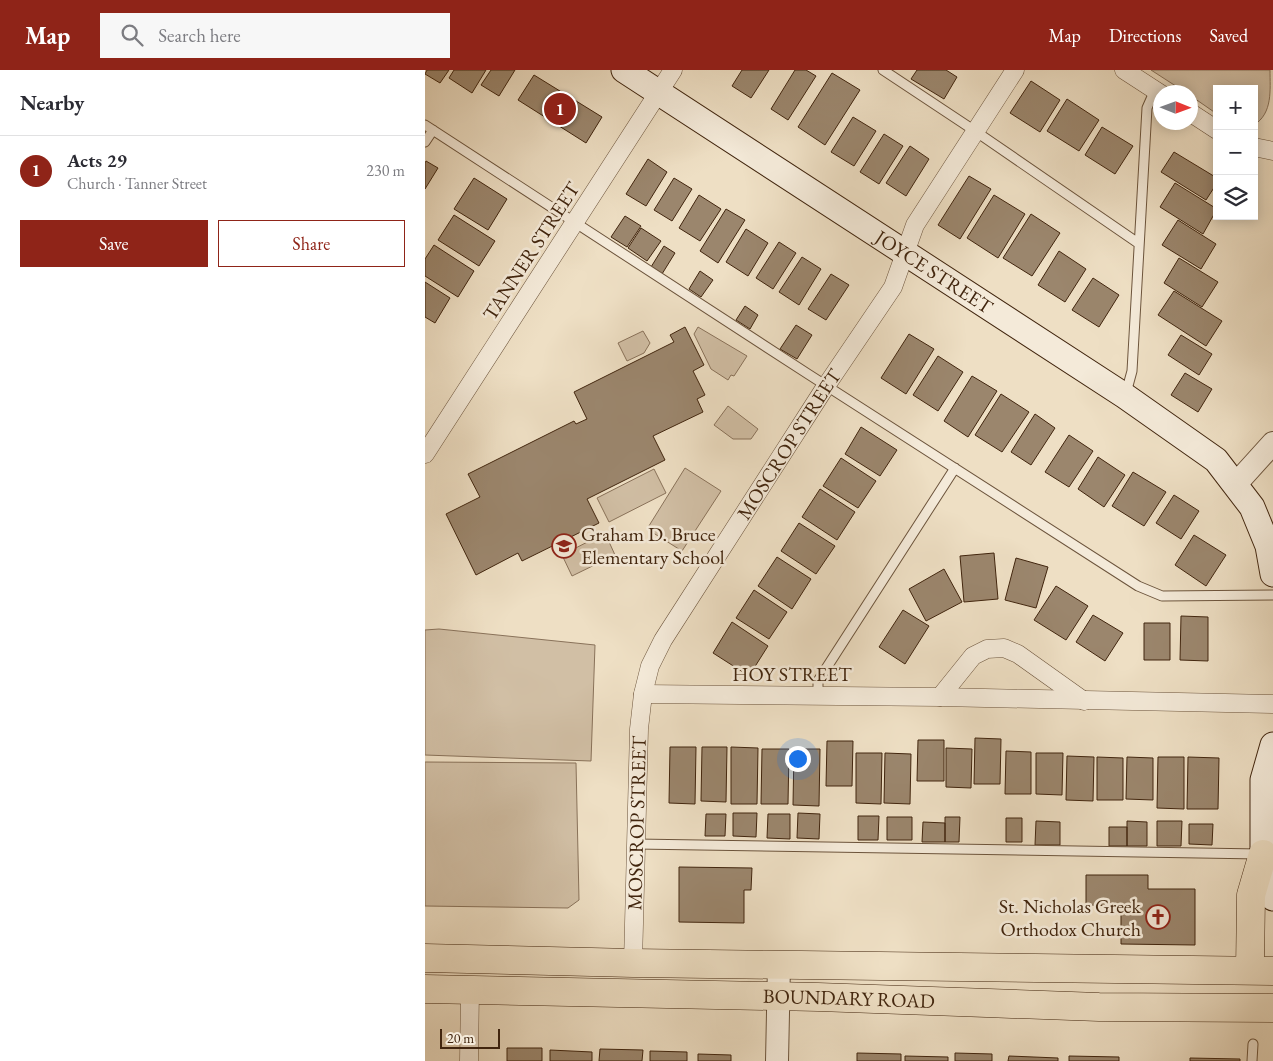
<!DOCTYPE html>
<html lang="en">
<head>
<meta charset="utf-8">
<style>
  :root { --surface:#fff; --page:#f7f7f7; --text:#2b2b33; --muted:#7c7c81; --line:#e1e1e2; --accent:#8f2418 }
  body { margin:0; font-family:"EB Garamond",serif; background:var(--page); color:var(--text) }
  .controls { position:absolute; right:15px; top:15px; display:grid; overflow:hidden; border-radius:0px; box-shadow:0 2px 12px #0003 }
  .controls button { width:45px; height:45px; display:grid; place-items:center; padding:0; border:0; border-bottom:1px solid var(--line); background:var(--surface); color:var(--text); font:25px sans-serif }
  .compass { position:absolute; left:728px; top:15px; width:45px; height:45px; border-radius:50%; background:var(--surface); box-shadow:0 2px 12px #0003; rotate:91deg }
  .scale { position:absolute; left:15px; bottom:12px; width:60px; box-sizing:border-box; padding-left:5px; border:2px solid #41250e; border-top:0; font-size:14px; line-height:18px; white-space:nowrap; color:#41250e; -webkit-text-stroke:4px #f4ead9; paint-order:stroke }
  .you { position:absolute; left:372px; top:688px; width:18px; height:18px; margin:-12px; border:4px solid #fff; border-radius:50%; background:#1a73e8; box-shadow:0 0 0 8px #1a73e833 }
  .badge { display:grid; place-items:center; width:32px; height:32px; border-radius:50%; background:var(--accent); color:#fff; font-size:16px; font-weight:700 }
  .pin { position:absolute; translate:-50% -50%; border:2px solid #fff; box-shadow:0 1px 5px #0006 }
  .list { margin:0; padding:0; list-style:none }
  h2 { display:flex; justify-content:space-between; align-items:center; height:65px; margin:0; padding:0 20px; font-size:21px }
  h2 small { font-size:16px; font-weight:400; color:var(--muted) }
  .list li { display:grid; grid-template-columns:32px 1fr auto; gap:15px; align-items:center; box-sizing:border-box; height:70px; padding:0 20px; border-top:1px solid var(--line) }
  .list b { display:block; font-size:19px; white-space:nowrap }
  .list p { margin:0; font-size:16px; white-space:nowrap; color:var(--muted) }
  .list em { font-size:16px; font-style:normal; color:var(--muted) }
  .actions { display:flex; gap:10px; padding:15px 20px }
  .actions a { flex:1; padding:11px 0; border:1px solid var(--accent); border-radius:0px; text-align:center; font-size:18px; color:var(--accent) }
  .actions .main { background:var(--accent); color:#fff }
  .icon { flex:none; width:28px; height:28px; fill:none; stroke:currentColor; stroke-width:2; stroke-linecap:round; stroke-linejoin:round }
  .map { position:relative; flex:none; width:848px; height:991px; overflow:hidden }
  header { display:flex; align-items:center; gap:30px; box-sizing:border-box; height:70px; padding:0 25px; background:var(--accent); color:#fff }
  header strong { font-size:24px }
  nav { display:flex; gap:28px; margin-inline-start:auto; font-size:18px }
  .search { width:350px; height:45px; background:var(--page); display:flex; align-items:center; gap:12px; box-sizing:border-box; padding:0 18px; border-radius:0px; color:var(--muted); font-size:19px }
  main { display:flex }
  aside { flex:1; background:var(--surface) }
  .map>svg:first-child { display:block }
  .green { fill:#d1bfa5; stroke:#89725a }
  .building { fill:#9b866d; stroke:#41250e }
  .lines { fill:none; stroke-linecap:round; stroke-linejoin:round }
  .service-casing { stroke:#6c543c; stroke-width:11 }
  .minor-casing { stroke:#6c543c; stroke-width:19 }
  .tertiary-casing { stroke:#6c543c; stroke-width:24 }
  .secondary-casing { stroke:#41250e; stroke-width:27 }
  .primary-casing { stroke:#41250e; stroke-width:29 }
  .service { stroke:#f4ead9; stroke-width:9 }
  .minor { stroke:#f4ead9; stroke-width:18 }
  .tertiary { stroke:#f4ead9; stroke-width:22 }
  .secondary { stroke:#f4ead9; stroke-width:25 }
  .primary { stroke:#eedfc4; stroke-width:28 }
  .labels { text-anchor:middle; stroke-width:5; stroke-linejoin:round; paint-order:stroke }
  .street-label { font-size:20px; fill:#41250e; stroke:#f4ead9 }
  .poi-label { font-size:20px; fill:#41250e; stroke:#f4ead9; text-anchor:start }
</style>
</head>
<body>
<header>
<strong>Map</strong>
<div class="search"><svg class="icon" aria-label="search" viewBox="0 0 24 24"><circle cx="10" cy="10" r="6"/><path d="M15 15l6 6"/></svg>Search here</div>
<nav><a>Map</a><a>Directions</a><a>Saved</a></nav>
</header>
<main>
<aside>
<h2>Nearby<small></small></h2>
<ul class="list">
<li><span class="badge">1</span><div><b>Acts 29</b><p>Church · Tanner Street</p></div><em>230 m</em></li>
</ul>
<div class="actions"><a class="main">Save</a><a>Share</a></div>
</aside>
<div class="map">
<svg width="848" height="991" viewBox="0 0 848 991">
  <rect width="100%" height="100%" fill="#eedfc4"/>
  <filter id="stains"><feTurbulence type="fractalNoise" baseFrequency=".004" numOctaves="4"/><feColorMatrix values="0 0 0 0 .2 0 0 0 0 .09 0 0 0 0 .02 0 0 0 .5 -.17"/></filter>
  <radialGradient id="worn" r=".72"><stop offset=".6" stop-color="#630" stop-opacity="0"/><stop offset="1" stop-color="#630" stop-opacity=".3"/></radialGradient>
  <path class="green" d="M726,0H845C845,20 848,43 829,55V19H792V44L766,26V22H760Z
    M273,257L322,286L309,306L306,305L303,310L286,299L269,264Z
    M218,261L225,273L219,283L202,291L193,273Z
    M303,336L333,359L326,369H308L289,355Z
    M260,398L296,421L257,481L222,459Z
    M229,399L241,423L184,452L172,428Z
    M180,463L190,485L147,506L137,485Z
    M14,559L170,575L166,691L0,685V560Z
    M0,692L151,693L154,830L143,838L0,836Z"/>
  <path class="building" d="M2,0H24L15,13L0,4Z
    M29,0H61L47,23L24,8Z
    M66,0H90L74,26L56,15Z
    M317,0H344L326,28L307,16Z
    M370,0H381L391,6L363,50L346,39Z
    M492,0H521L532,7L519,29L486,9Z
    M407,3L435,20L400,75L373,57Z
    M109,5L177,47L161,73L93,30Z
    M606,11L635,30L615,62L585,43Z
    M642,29L674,50L654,81L622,61Z
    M428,47L451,61L429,96L406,82Z
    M677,57L708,76L690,104L660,85Z
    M459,64L478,76L454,114L435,102Z
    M485,76L504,89L481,126L461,113Z
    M749,82L792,108V113L781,130L736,102Z
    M223,89L242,102L221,136L201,124Z
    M1,91L13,98L0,119V93Z
    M544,106L566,119L535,169L513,155Z
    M49,108L82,129L63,160L29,139Z
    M249,108L267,119L247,151L229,140Z
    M750,113L792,139L778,164L735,137Z
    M274,125L296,139L275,171L254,158Z
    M569,125L600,144L573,188L542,168Z
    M301,139L320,150L293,193L275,181Z
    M606,144L635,163L607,206L578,188Z
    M29,145L70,171L54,196L13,170Z
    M200,146L216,156L202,177L186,167Z
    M753,150L791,174L776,199L737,175Z
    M216,158L236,171L222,191L203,178Z
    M321,159L343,173L323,206L301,192Z
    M354,172L371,183L348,219L331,208Z
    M9,175L49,201L33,227L0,206V189Z
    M239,176L250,183L237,204L226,197Z
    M634,181L661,199L640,232L613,215Z
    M377,187L396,199L374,235L354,222Z
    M754,188L793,212L777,237L739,213Z
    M275,201L288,210L276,227L264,219Z
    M406,204L424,215L401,250L383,239Z
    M668,208L694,225L674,257L647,240Z
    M0,212L25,228L10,253L0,247Z
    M749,221L797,251L781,276L733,245Z
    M320,236L333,245L325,259L311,250Z
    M371,255L387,265L372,289L355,279Z
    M260,257L279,295L268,301L280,325L272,329L278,342L228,366L240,390L162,429L174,453L97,491L93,483L51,505L21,444L55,427L43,404L149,351L151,354L162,349L149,322L249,272L245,265Z
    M484,264L509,279L481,324L456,308Z
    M756,265L787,284L774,305L743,285Z
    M513,286L538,302L513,341L488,325Z
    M760,303L787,319L773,342L746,325Z
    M547,306L572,321L543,367L519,351Z
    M576,324L604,342L577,382L550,365Z
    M610,344L630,358L606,395L586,382Z
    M436,357L472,380L455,406L420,384Z
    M644,365L668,381L644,417L620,402Z
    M673,387L700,405L679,437L653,419Z
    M416,388L451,411L433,438L398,416Z
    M708,402L741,422L719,456L687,436Z
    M395,419L430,442L412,470L377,447Z
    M749,425L774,441L756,469L731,453Z
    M374,453L410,476L391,504L356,481Z
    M769,465L801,485L781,516L750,495Z
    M569,483L573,529L539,532L535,486Z
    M352,487L386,509L367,539L333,516Z
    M591,488L623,497L611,538L580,530Z
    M519,499L537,532L501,551L484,519Z
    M631,516L663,536L641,570L609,550Z
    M329,520L362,542L344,569L311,548Z
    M478,540L504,556L480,594L454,577Z
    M668,545L698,563L680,591L651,572Z
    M756,546L783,547V591L755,590Z
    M307,552L343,576L324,606L288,583Z
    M719,553H745V590H719Z
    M550,668L576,669L575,714H549Z
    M493,670H519V711H492Z
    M402,671H428L427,716H401Z
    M245,677H271L270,734L244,733Z
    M277,677H302L301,732L276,731Z
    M306,677L333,678L332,734H306Z
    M521,678L547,679L546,718L521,717Z
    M337,679H364L363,734H336Z
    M369,679H395L394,736L368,735Z
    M581,681L606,682V724H580Z
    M431,683H457L456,734L431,733Z
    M460,683L486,684L485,734L459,733Z
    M611,683H638L637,725L611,724Z
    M642,686L669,687L668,731L641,730Z
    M672,687L698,688V730H672Z
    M702,687L728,688V730L701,729Z
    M733,687H759V739L732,738Z
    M763,687L794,688L793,739H762Z
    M308,743H332L331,767L308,766Z
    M373,743L395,744L394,769L372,768Z
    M281,744H301L300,766H280Z
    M343,744H365V769L342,768Z
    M433,746H454L453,770H433Z
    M462,747H487V770H462Z
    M520,747H535L534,772H520Z
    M581,748H597V772H581Z
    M611,751L635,752V775H610Z
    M702,751L722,752V776H702Z
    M732,751H757L756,776H732Z
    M498,752L520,753V772H497Z
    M764,754H788L787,775L764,774Z
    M684,757H702V776H684Z
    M254,797L327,798L326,820H319V853L254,852Z
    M661,805H723V819H770V875L696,874V836L661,835Z
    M82,978H117V991H82Z
    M175,979L218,980L217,991H174Z
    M125,980L167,982V991H125Z
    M225,981L262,982V991H225Z
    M432,983L476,984V991H432Z
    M530,983L567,984V991H530Z
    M273,984L306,985V991H273Z
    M480,986L523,987V991H480Z
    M584,986L633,988V991H583Z
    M644,986L694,987V991H644Z
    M765,988L815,989V991H765Z"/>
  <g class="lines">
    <g class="service-casing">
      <path id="service" d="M458,0L550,61L713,173
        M0,55L383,304L713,516L737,526L848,525
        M0,72L8,60
        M701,323L707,301L722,38L730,20
        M393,626V611L530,398
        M211,774L835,784
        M827,991L828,974"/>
    </g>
    <g class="minor-casing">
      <g id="minor">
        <path d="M699,0L736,24"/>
        <path d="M766,43L792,60"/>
        <path d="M829,77L848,81"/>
        <path d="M0,384L248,0"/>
        <path d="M218,624L515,627L848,634"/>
        <path d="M515,627L548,586L562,579L579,578L593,584L659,631"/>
        <path id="s1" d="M208,893L214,659L218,624L225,596L238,570L401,316L468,217L490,155L590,0"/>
        <path d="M44,991L45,919"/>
      </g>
    </g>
    <g class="tertiary-casing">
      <path id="tertiary" d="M810,415L848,373
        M352,991L354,894"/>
    </g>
    <g class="secondary-casing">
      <g id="secondary">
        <path id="s2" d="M199,0L700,326L791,390L827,437L843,476L848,504"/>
        <path d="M848,675L838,710V784L848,828"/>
      </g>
    </g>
    <g class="primary-casing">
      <g id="primary">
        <path d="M0,888L208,893L848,901"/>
        <path d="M825,900L826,825L838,784"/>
        <path id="s3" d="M0,919L393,927L674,937L848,938"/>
      </g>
    </g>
    <use href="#service" class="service"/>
    <use href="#minor" class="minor"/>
    <use href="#tertiary" class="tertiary"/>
    <use href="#secondary" class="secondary"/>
    <use href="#primary" class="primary"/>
  </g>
  <defs>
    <g id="school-ring" transform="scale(1.25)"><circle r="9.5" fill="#f4ead9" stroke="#8f2418" stroke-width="1.5"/><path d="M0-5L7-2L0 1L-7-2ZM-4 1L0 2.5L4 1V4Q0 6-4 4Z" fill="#8f2418"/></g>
    <g id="church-ring" transform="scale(1.25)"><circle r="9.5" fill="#f4ead9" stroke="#8f2418" stroke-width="1.5"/><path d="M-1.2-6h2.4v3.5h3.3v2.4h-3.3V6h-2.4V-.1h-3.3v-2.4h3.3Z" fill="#8f2418"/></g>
  </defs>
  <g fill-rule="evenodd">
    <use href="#school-ring" x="139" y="476"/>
    <use href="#church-ring" x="733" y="847"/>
  </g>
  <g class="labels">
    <g class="street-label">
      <text transform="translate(106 181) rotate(-57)" y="7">TANNER STREET</text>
      <text dy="7" stroke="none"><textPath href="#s2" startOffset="370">JOYCE STREET</textPath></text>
      <text dy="7" stroke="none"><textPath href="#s1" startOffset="560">MOSCROP STREET</textPath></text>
      <text x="367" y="611">HOY STREET</text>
      <text dy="7" stroke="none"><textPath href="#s1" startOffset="140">MOSCROP STREET</textPath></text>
      <text dy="7" stroke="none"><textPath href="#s3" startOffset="424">BOUNDARY ROAD</textPath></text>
    </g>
    <g class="poi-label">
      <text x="156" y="471">Graham D. Bruce<tspan x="156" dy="23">Elementary School</tspan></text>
      <text x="716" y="843" text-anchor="end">St. Nicholas Greek<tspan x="716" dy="23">Orthodox Church</tspan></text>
    </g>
  </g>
  <rect width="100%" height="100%" filter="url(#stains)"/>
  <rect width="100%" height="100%" fill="url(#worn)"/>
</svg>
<div class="controls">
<button>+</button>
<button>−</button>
<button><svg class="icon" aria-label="layers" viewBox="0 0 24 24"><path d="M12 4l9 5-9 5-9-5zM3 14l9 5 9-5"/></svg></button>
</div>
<svg class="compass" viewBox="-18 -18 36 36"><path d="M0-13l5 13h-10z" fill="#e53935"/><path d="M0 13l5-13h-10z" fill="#7c7c81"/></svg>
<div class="scale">20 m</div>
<div class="you"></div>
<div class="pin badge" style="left:135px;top:39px">1</div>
</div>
</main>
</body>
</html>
